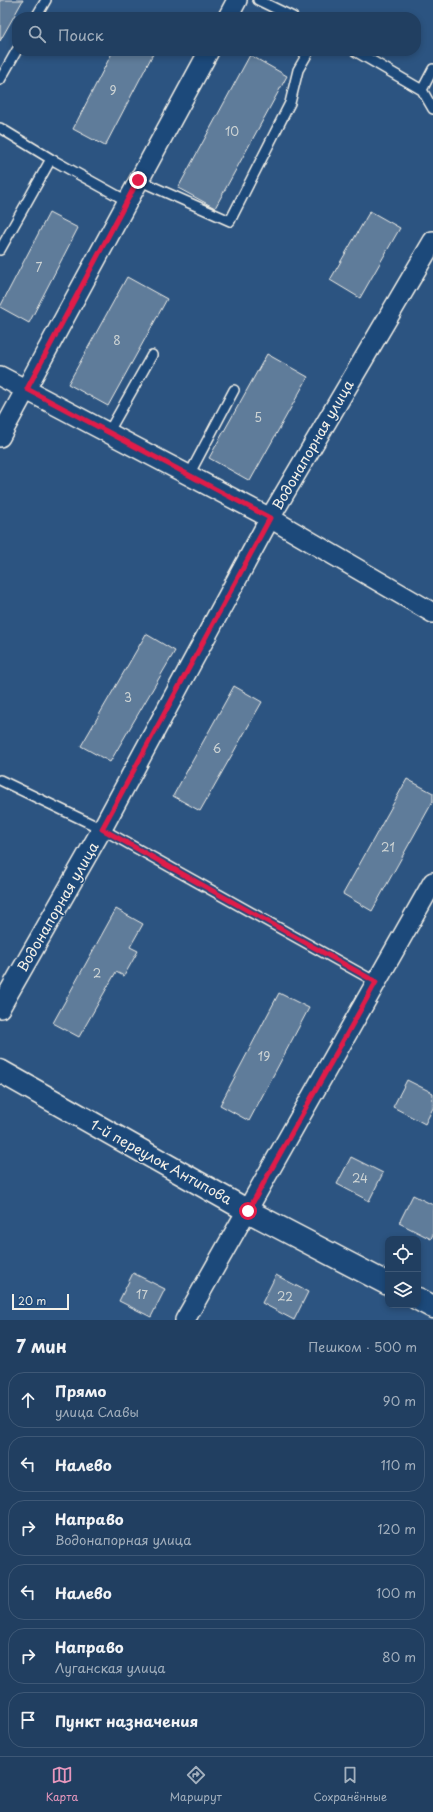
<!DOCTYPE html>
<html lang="ru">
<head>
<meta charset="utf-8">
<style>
  :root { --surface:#213f61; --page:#294667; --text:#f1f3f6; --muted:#a2afbd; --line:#3e5876; --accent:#e797bd }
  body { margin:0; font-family:"Playpen Sans",sans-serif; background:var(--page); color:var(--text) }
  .controls { position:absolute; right:12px; bottom:12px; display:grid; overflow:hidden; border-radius:8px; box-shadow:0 2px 6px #0003 }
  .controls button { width:36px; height:36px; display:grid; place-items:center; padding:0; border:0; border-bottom:1px solid var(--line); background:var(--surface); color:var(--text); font:20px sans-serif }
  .scale { position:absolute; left:12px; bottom:10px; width:57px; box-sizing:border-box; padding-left:4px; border:2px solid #f4f1e8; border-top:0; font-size:11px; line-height:14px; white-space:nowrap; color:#f4f1e8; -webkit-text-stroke:3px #1f4a7a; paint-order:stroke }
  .stop { position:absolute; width:12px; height:12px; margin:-9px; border:3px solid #e11d48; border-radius:50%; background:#fff }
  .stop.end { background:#e11d48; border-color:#fff; box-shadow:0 1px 4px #0008 }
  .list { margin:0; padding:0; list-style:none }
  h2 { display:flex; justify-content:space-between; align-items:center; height:52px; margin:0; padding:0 16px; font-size:17px }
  h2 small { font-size:13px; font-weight:400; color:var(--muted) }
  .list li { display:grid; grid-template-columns:26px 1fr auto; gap:12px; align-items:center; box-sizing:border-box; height:56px; margin:0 8px 8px; padding:0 8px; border:1px solid var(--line); border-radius:16px }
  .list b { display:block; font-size:15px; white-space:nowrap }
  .list p { margin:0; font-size:13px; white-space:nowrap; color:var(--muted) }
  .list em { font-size:13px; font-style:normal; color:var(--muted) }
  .icon { flex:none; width:22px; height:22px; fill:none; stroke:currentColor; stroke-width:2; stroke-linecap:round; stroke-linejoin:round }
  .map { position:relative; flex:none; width:433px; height:1320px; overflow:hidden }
  .search { position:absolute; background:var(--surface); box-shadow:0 2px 6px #0003; left:12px; right:12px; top:12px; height:44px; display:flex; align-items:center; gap:10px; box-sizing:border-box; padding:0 14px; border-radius:16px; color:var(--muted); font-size:15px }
  .sheet { height:436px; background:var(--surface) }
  nav { display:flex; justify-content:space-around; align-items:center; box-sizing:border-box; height:56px; border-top:1px solid var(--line); background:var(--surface); font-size:11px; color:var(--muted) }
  nav a { display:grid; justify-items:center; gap:2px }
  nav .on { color:var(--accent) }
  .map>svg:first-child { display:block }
  .building { fill:#5e7b9a; stroke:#f4f1e8 }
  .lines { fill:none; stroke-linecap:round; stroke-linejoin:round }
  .lane-casing { stroke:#f4f1e8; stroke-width:12 }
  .street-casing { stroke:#f4f1e8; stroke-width:22 }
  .secondary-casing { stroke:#f4f1e8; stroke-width:25 }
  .lane { stroke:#1f4a7a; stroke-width:9 }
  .street { stroke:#1f4a7a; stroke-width:19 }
  .secondary { stroke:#1f4a7a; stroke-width:22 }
  .route { stroke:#e11d48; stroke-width:5 }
  .labels { text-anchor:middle; stroke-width:3; stroke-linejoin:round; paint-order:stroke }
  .number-label { font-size:12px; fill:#ced4d4 }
  .street-label { font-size:14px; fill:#f4f1e8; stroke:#1f4a7a }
</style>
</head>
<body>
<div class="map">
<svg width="433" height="1320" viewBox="0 0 433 1320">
  <rect width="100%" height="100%" fill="#2c5481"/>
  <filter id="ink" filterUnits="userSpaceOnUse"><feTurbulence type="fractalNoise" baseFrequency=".025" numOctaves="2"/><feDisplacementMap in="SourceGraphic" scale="8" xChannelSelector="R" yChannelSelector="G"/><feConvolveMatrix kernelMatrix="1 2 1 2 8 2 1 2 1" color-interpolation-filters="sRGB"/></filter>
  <g filter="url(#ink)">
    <path class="building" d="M0,0H23L0,41Z
      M113,51H148L153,54L105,146L73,129Z
      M250,55L287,76L215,208L178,188Z
      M370,211L400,228L360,298L330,280Z
      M49,213L78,228L29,323L0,307Z
      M127,277L167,299L108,406L68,384Z
      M267,354L308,377L250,481L209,458Z
      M146,634L175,651L110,762L81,746Z
      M234,686L262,702L200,811L173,796Z
      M407,779L433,793V801L372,911L343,894Z
      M116,909L143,924L130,947L138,951L124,976L116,972L79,1037L53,1023Z
      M279,993L309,1008L249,1121L220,1105Z
      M407,1080L433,1093V1108L425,1124L393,1107Z
      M351,1157L383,1173L369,1201L337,1184Z
      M413,1195L433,1205V1234L431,1239L399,1223Z
      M133,1273L165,1289L151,1317L119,1301Z
      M276,1275L308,1292L294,1320L262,1303Z"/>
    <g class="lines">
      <g class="lane-casing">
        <path id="lane" d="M258,0L293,17
          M36,17L46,0
          M355,51L422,90L433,109
          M0,80L17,50
          M422,90L433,69
          M0,128L51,159L127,201
          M138,180L230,221L290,103L298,70L309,51
          M0,250L51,159
          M108,433L152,355
          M189,475L234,390
          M0,780L102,829L376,982"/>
      </g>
      <g class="street-casing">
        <path id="street" d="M228,17L237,0
          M0,376L270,518L433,613
          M0,437L209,51
          M0,1008L102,829L270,518L433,241
          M185,1320L433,882"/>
      </g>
      <g class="secondary-casing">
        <path id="secondary" d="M0,1071L248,1211L388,1284
          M418,1299L433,1307"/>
      </g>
      <use href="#lane" class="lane"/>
      <use href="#street" class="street"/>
      <use href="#secondary" class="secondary"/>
    </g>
  </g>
  <g class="lines" filter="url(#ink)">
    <path class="route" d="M138,180L27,389L270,518L102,829L376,982L248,1211"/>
  </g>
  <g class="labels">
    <g class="number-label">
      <text x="113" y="95">9</text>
      <text x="232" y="136">10</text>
      <text x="39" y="272">7</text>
      <text x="117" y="345">8</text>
      <text x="258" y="422">5</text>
      <text x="128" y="702">3</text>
      <text x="217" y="753">6</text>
      <text x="388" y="852">21</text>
      <text x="97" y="978">2</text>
      <text x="264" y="1061">19</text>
      <text x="360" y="1183">24</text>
      <text x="142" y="1299">17</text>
      <text x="285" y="1301">22</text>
    </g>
    <g class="street-label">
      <text transform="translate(313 445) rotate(-60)" y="5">Водонапорная улица</text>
      <text transform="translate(58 907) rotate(-60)" y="5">Водонапорная улица</text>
      <text transform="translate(161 1162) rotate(29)" y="5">1-й переулок Антипова</text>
    </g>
  </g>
</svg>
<div class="controls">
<button><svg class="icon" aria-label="locate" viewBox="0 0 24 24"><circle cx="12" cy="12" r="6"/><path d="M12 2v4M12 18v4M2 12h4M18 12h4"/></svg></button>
<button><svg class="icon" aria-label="layers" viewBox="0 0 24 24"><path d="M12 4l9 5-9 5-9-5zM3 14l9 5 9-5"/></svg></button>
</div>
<div class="scale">20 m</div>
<div class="stop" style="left:248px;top:1211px"></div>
<div class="stop end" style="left:138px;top:180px"></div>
<div class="search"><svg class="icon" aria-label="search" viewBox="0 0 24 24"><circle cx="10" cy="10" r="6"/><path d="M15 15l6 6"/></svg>Поиск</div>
</div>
<section class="sheet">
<h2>7 мин<small>Пешком · 500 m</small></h2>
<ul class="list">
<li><svg class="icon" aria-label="ahead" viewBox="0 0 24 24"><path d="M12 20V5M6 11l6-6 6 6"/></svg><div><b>Прямо</b><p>улица Славы</p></div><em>90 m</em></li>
<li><svg class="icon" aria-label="left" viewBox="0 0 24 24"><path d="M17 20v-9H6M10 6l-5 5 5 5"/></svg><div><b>Налево</b></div><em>110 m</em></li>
<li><svg class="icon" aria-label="right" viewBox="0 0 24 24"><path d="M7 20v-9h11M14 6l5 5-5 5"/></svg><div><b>Направо</b><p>Водонапорная улица</p></div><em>120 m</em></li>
<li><svg class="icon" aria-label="left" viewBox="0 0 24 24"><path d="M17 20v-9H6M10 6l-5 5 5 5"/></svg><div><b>Налево</b></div><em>100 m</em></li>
<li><svg class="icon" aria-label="right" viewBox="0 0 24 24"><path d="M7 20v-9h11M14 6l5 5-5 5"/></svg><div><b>Направо</b><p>Луганская улица</p></div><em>80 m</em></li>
<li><svg class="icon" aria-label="arrive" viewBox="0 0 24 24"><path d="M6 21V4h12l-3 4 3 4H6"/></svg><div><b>Пункт назначения</b></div></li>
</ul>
</section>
<nav>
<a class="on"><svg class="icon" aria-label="map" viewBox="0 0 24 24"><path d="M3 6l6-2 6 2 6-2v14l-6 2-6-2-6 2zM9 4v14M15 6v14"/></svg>Карта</a>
<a><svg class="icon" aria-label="directions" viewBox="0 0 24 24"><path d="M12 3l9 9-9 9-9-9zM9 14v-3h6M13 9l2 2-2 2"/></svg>Маршрут</a>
<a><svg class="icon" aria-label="saved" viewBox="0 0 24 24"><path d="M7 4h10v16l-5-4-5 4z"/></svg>Сохранённые</a>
</nav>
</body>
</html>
